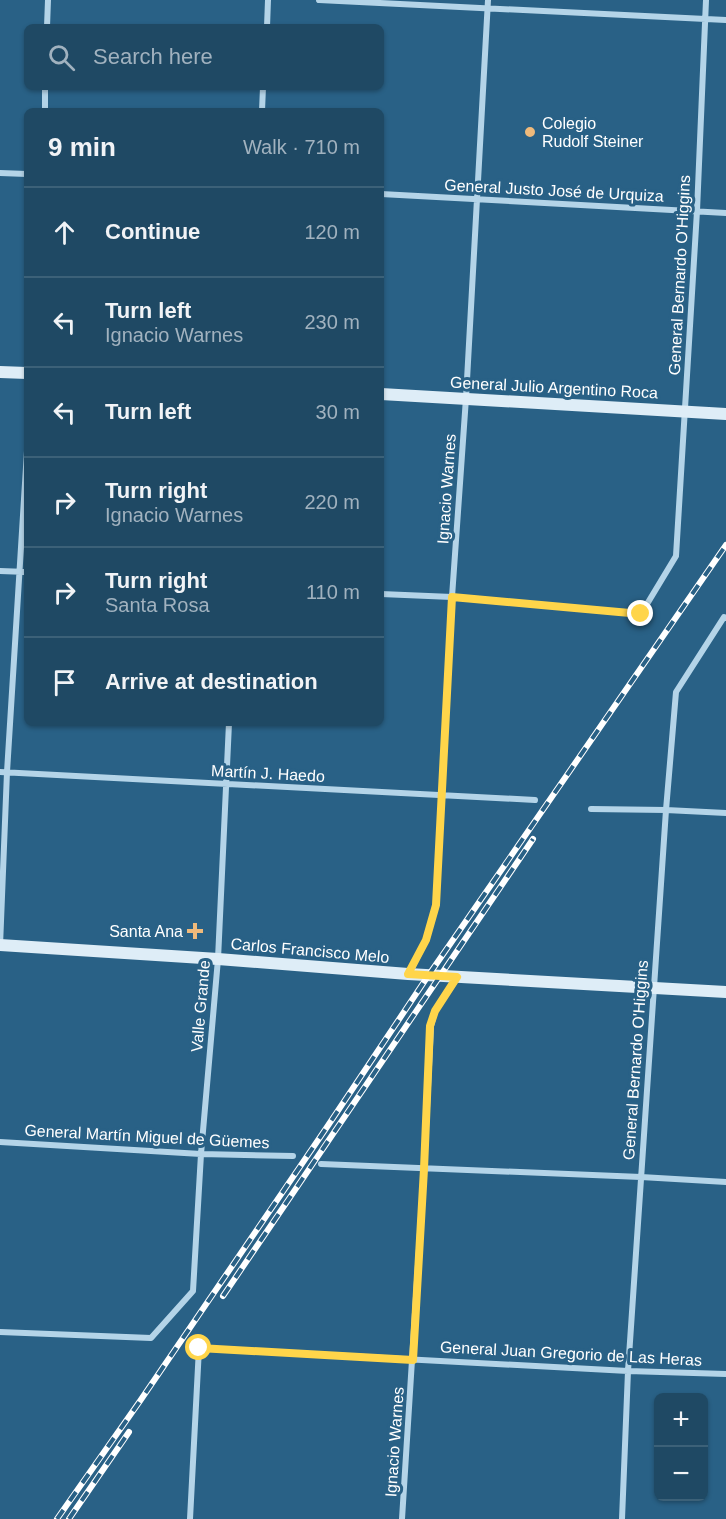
<!DOCTYPE html>
<html lang="en">
<head>
<meta charset="utf-8">
<style>
  :root { --surface:#1f4964; --page:#27506a; --text:#f1f3f6; --muted:#a1b2bf; --line:#3c6178 }
  body { margin:0; font-family:Helvetica,sans-serif; background:var(--page); color:var(--text) }
  .controls { position:absolute; right:18px; bottom:18px; display:grid; overflow:hidden; border-radius:9px; box-shadow:0 2px 4px #0004 }
  .controls button { width:54px; height:54px; display:grid; place-items:center; padding:0; border:0; border-bottom:2px solid var(--line); background:var(--surface); color:var(--text); font:30px sans-serif }
  .stop { position:absolute; width:18px; height:18px; margin:-14px; border:4px solid #ffd54a; border-radius:50%; background:#fff }
  .stop.end { background:#ffd54a; border-color:#fff; box-shadow:0 2px 6px #0008 }
  .list { margin:0; padding:0; list-style:none }
  h2 { display:flex; justify-content:space-between; align-items:center; height:78px; margin:0; padding:0 24px; font-size:26px }
  h2 small { font-size:20px; font-weight:400; color:var(--muted) }
  .list li { display:grid; grid-template-columns:39px 1fr auto; gap:18px; align-items:center; box-sizing:border-box; height:90px; padding:0 24px; border-top:2px solid var(--line) }
  .list b { display:block; font-size:22px; white-space:nowrap }
  .list p { margin:0; font-size:20px; white-space:nowrap; color:var(--muted) }
  .list em { font-size:20px; font-style:normal; color:var(--muted) }
  .icon { flex:none; width:33px; height:33px; fill:none; stroke:currentColor; stroke-width:2; stroke-linecap:round; stroke-linejoin:round }
  .map { position:relative; flex:none; width:726px; height:1519px; overflow:hidden }
  .search { position:absolute; background:var(--surface); box-shadow:0 2px 4px #0004; left:24px; top:24px; width:360px; height:66px; display:flex; align-items:center; gap:15px; box-sizing:border-box; padding:0 21px; border-radius:9px; color:var(--muted); font-size:22px }
  .panel { position:absolute; background:var(--surface); box-shadow:0 2px 4px #0004; left:24px; top:108px; width:360px; height:618px; border-radius:9px }
  .map>svg:first-child { display:block }
  .lines { fill:none; stroke-linecap:round; stroke-linejoin:round }
  .street { stroke:#b4d4e8; stroke-width:6 }
  .secondary { stroke:#deedf7; stroke-width:12 }
  .rail-casing { stroke:#fff; stroke-width:6 }
  .rail { stroke:#296186; stroke-width:4; stroke-dasharray:11; stroke-linecap:butt }
  .route { stroke:#ffd54a; stroke-width:8 }
  .poi-dot { fill:#efba7b; stroke:#296186; stroke-width:2 }
  .labels { text-anchor:middle; stroke-width:6; stroke-linejoin:round; paint-order:stroke }
  .poi-label { font-size:16px; fill:#fff; stroke:#296186; text-anchor:start }
  .street-label { font-size:16px; fill:#fff; stroke:#296186 }
</style>
</head>
<body>
<div class="map">
<svg width="726" height="1519" viewBox="0 0 726 1519">
  <rect width="100%" height="100%" fill="#296186"/>
  <g class="lines">
    <path class="street" d="M319,0L726,20
      M47,27L48,0
      M267,27L268,0
      M45,111V87
      M262,111L263,87
      M0,173L27,174
      M381,194L726,213
      M0,571L27,572
      M381,594L452,597L641,614L676,556L697,211L706,0
      M0,772L535,800
      M591,809L666,810L726,813
      M0,946L7,772L27,451
      M409,974L426,940L436,905L452,597L466,398L488,0
      M0,1142L201,1154L293,1156
      M321,1164L641,1177L726,1182
      M0,1332L151,1338L193,1291L201,1154L218,959L229,723
      M190,1519L199,1348L628,1371L726,1374
      M402,1519L424,1169L431,1026L435,1011L457,978
      M622,1519L628,1371L666,810L676,692L724,617L726,618"/>
    <path class="secondary" d="M0,372L27,373
      M381,394L726,414
      M0,945L218,959L408,974L726,992"/>
    <g class="rail-casing">
      <path id="rail" d="M223,1296L533,839
        M57,1519L140,1401L327,1127L428,976L726,545
        M69,1519L129,1432"/>
    </g>
    <use href="#rail" class="rail"/>
  </g>
  <g class="lines">
    <path class="route" d="M199,1348L413,1360L424,1169L430,1026L435,1011L457,977L408,974L426,940L436,905L452,597L641,614"/>
  </g>
  <g class="poi-dot">
    <circle cx="530" cy="132" r="6"/>
    <path d="M192 922h6v6h6v6h-6v6h-6v-6h-6v-6h6z"/>
  </g>
  <g class="labels">
    <g class="poi-label">
      <text x="542" y="129">Colegio<tspan x="542" dy="18">Rudolf Steiner</tspan></text>
      <text x="183" y="937" text-anchor="end">Santa Ana</text>
    </g>
    <g class="street-label">
      <text transform="translate(554 190) rotate(3)" y="6">General Justo José de Urquiza</text>
      <text transform="translate(679 275) rotate(-87)" y="6">General Bernardo O'Higgins</text>
      <text transform="translate(554 387) rotate(3)" y="6">General Julio Argentino Roca</text>
      <text transform="translate(446 489) rotate(-86)" y="6">Ignacio Warnes</text>
      <text transform="translate(268 773) rotate(3)" y="6">Martín J. Haedo</text>
      <text transform="translate(310 950) rotate(5)" y="6">Carlos Francisco Melo</text>
      <text transform="translate(200 1006) rotate(-85)" y="6">Valle Grande</text>
      <text transform="translate(635 1060) rotate(-86)" y="6">General Bernardo O'Higgins</text>
      <text transform="translate(147 1136) rotate(3)" y="6">General Martín Miguel de Güemes</text>
      <text transform="translate(571 1353) rotate(3)" y="6">General Juan Gregorio de Las Heras</text>
      <text transform="translate(394 1442) rotate(-86)" y="6">Ignacio Warnes</text>
    </g>
  </g>
</svg>
<div class="controls">
<button>+</button>
<button>−</button>
</div>
<div class="stop" style="left:199px;top:1348px"></div>
<div class="stop end" style="left:641px;top:614px"></div>
<div class="search"><svg class="icon" aria-label="search" viewBox="0 0 24 24"><circle cx="10" cy="10" r="6"/><path d="M15 15l6 6"/></svg>Search here</div>
<section class="panel">
<h2>9 min<small>Walk · 710 m</small></h2>
<ul class="list">
<li><svg class="icon" aria-label="ahead" viewBox="0 0 24 24"><path d="M12 20V5M6 11l6-6 6 6"/></svg><div><b>Continue</b></div><em>120 m</em></li>
<li><svg class="icon" aria-label="left" viewBox="0 0 24 24"><path d="M17 20v-9H6M10 6l-5 5 5 5"/></svg><div><b>Turn left</b><p>Ignacio Warnes</p></div><em>230 m</em></li>
<li><svg class="icon" aria-label="left" viewBox="0 0 24 24"><path d="M17 20v-9H6M10 6l-5 5 5 5"/></svg><div><b>Turn left</b></div><em>30 m</em></li>
<li><svg class="icon" aria-label="right" viewBox="0 0 24 24"><path d="M7 20v-9h11M14 6l5 5-5 5"/></svg><div><b>Turn right</b><p>Ignacio Warnes</p></div><em>220 m</em></li>
<li><svg class="icon" aria-label="right" viewBox="0 0 24 24"><path d="M7 20v-9h11M14 6l5 5-5 5"/></svg><div><b>Turn right</b><p>Santa Rosa</p></div><em>110 m</em></li>
<li><svg class="icon" aria-label="arrive" viewBox="0 0 24 24"><path d="M6 21V4h12l-3 4 3 4H6"/></svg><div><b>Arrive at destination</b></div></li>
</ul>
</section>
</div>
</body>
</html>
